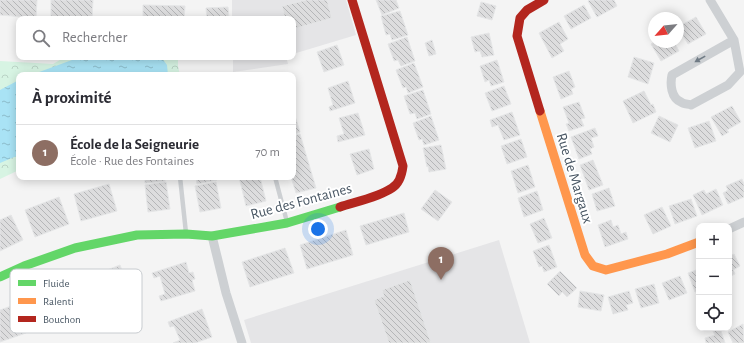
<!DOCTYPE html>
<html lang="fr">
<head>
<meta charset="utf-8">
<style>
  :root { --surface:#fff; --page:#f2f2f3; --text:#2b2b33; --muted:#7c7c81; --line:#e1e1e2; --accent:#848d96 }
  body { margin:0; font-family:"Alegreya Sans",sans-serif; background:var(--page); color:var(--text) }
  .controls { position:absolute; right:12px; bottom:12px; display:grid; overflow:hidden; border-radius:8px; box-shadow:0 2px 10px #0003 }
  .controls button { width:36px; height:36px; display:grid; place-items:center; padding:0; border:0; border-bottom:1px solid var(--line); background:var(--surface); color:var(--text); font:20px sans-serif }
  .compass { position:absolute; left:648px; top:12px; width:36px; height:36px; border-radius:50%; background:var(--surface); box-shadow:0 2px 10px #0003; rotate:243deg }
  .you { position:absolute; left:318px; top:229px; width:14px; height:14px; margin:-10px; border:3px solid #fff; border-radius:50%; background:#1a73e8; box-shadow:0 0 0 6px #1a73e833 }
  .badge { display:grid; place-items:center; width:26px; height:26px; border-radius:50%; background:var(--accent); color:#fff; font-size:13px; font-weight:700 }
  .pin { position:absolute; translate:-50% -33px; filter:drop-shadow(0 1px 2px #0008) }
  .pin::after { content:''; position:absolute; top:21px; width:14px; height:12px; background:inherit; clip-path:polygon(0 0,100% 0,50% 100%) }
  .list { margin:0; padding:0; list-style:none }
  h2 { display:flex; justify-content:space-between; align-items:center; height:52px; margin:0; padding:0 16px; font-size:17px }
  h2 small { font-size:13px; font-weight:400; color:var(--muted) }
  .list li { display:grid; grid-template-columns:26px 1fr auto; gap:12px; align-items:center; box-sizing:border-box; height:56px; padding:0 16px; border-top:1px solid var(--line) }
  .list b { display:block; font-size:15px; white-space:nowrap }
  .list p { margin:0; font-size:13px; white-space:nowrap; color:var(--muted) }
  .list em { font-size:13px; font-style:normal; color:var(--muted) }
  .icon { flex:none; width:22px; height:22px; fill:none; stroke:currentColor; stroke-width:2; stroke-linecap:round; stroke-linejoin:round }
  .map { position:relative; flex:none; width:744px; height:343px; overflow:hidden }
  .search { position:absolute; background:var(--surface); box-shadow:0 2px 10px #0003; left:16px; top:16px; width:280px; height:44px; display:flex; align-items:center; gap:10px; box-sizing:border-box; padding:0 14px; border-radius:8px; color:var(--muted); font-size:15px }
  .panel { position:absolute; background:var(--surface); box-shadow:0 2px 10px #0003; left:16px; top:72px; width:280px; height:108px; border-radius:8px }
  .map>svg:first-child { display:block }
  .education { fill:#e5e5e7 }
  .park { fill:url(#park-crowns) }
  .water { fill:url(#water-ripples) }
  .building { fill:url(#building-back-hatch); stroke:#e5e6e7 }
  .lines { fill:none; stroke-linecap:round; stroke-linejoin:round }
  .lane { stroke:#cdd0d3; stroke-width:4.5 }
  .street { stroke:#cdd0d3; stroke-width:9 }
  .fast { stroke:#63d668; stroke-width:9 }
  .slow { stroke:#ff974d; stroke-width:9 }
  .jam { stroke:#b3261e; stroke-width:9 }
  .oneway { fill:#707b85 }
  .labels { text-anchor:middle; stroke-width:4; stroke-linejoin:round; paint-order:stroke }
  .street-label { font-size:15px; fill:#485663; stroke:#fff }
  .key { fill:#fff; stroke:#c8ccd0; stroke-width:1 }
  .key-label { font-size:11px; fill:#485663 }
</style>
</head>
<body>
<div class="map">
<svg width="744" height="343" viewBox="0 0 744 343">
  <defs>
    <pattern id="park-crowns" width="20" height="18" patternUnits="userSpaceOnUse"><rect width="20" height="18" fill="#d7f4e3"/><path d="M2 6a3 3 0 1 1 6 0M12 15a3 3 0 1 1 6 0" fill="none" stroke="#bad3c5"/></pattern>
    <pattern id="water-ripples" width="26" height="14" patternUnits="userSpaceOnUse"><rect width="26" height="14" fill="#a9e3f5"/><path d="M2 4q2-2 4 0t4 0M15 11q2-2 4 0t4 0" fill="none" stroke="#8cbbca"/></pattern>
    <pattern id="building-back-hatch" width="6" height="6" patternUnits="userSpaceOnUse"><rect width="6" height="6" fill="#ddddde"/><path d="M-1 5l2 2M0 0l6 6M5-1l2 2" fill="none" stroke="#b5b6b8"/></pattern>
  </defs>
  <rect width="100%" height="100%" fill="#f4f4f4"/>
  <path class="education" d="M232,0H346L356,35L293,54V19H232Z
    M233,57H286L288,64L233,72Z
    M499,240L530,343H251L244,320Z"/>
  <path class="park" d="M65,57H178V66L180,75H19V170L0,179V61L53,64Z"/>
  <path class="water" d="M141,57H161L167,65L168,75H31L72,60Z
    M19,80V155L0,163V90Z"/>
  <path class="building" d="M0,0H37L36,18L0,15Z
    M51,0H93L92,19H51Z
    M306,0H327L332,18L293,29V19H285L282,6Z
    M376,0H396L399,8L382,15Z
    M590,0H614L617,6L597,17L588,1Z
    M481,2L496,6L492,20L477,16Z
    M143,5L185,6L184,19H143Z
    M584,5L591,18L571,29L564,16Z
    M228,7L229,19H207L206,8Z
    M400,11L408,35L392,40L390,34L386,35L381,16Z
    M696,17L706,34L688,44L678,27Z
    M559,22L568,39L560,44L564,51L552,58L539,33Z
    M489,33L494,55L482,57L480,51L475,52L471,37Z
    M407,37L415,61L401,66L398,60L394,61L388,44Z
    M432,40L436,54L429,56L425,43Z
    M654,42H674L679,51L661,61L651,44Z
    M337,45L344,65L324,72L317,52Z
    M634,57L654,63L648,84L628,77Z
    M497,60L504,82L491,86L489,80L485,82L480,66Z
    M414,63L423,87L408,93L406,87L403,88L396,70Z
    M569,71L575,87L571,89L573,94L561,99L553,77Z
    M348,81L355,103L330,111L329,107L333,105L328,88Z
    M504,86L511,104L492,111L485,93Z
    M423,90L431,114L417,119L415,113L410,114L404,96Z
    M644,91L651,105L653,104L656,112L633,123L623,101Z
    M579,102L585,118L581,119L584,126L569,131L566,124L569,123L563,107Z
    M732,106L741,122L727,130L729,132L722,136L711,117Z
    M293,110L300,132L293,135Z
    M512,112L520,135L504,140L498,125L492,127L490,120Z
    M358,113L365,135L338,142L337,136L344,134L339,118Z
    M431,116L439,140L424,145L422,139L419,140L413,123Z
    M659,116L678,125L670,142L651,133Z
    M709,121L716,141L695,148L688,128Z
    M595,128L598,136L591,138L594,147L590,149L592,154L579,159L571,137Z
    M300,134L316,188L296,193L291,177H293V136Z
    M521,139L527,157L507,164L501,146Z
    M441,145L446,169L429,172L428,166L427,167L423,148Z
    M369,149L374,169L357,175L350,154Z
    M593,160L603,185L589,190L580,165Z
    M528,165L535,187L518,193L511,171Z
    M145,177H164L165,181L145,183Z
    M196,177H216L217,180L197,184Z
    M239,177H260L266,201L246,206Z
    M742,179L744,184V197L728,204L723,193L728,190L726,186Z
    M166,182L170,209L148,212L145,185Z
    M216,182L221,208L200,212L195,186Z
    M109,184L117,211L81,221L74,194Z
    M609,188L615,206L597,211L592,194Z
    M716,189L723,205L702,215L693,195L704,190L706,194Z
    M435,190L452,202L438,221L421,209Z
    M537,191L543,210L524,217L518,198Z
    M59,197L69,224L35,237L25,210Z
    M691,199L697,216L675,224L669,206Z
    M662,207L671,226L653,234L644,215Z
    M404,213L409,232L366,245L360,226Z
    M11,215L23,240L0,251V220Z
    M544,218L552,238L538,243L530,224Z
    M611,220L613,227L618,225L621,234L626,232L628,239L605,247L598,225Z
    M346,230L353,255L307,269L300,245Z
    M549,245L557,267L544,272L542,266L539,267L533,251Z
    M285,248L294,273L250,287L242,262Z
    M734,254L740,266L733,270L735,274L729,277V256Z
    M186,262L189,273L193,272L195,279L192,280L195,291L161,301L159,296L165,294L160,276L154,278L152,273Z
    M120,265L133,299L105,309L92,276Z
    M699,269V291L695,292L688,273Z
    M560,271L577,288L567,297L562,292L559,296L547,284Z
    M680,276L687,293L669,300L662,283Z
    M410,280L431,343H389L374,300L384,296L382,290Z
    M654,284L659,303L641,308L635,289Z
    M580,291L604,295L601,311L578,307Z
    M629,291L633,303L626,305L628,310L613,314L608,297Z
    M17,304L26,333L0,342V310Z
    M202,309L212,337L195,343H173L180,340L174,326L170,327L168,322Z
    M743,324L744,343H733L728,332Z
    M720,328L725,343H706L705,338L715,335L713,331Z"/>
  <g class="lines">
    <path class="lane" d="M180,177L186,233
      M275,177L287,222"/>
    <path class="street" d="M710,0L734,40L740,72L728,85L691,105C688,104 683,104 681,102C671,98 670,84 672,75L734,40
      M729,229L744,222
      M212,236L226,293L242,343"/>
    <path class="fast" d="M0,277L24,266L75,248L137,235L186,234L212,236L287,223L340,207"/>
    <path class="slow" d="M540,111L585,255L593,266L606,270L667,254L699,242"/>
    <path class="jam" d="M540,111L517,36L520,18L527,10L544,0
      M340,207C355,202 379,197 392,188C399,184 402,174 403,166L352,0"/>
  </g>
  <defs><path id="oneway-solid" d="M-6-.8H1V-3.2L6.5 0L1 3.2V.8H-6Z"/></defs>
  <use class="oneway" href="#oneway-solid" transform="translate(700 59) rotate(151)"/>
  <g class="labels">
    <g class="street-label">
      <text transform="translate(575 178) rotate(73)" y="5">Rue de Margaux</text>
      <text transform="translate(301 201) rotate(-15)" y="5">Rue des Fontaines</text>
    </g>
  </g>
  <rect x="10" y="269" width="132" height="64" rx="6" class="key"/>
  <rect x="18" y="280" width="18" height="6" fill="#63d668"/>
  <rect x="18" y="298" width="18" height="6" fill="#ff974d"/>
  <rect x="18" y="316" width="18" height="6" fill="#b3261e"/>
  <g class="key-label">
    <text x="43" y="287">Fluide</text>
    <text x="43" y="305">Ralenti</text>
    <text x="43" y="323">Bouchon</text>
  </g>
</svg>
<div class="controls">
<button>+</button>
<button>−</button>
<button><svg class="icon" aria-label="locate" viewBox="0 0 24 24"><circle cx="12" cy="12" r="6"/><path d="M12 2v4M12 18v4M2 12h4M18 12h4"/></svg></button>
</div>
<svg class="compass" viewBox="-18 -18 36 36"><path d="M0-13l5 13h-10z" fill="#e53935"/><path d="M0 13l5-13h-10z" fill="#7c7c81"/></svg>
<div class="you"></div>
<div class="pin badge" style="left:441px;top:280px;background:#8d6e63">1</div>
<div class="search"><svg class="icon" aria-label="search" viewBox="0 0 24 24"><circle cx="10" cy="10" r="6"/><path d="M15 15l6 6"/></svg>Rechercher</div>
<section class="panel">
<h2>À proximité<small></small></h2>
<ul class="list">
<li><span class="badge" style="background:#8d6e63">1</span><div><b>École de la Seigneurie</b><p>École · Rue des Fontaines</p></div><em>70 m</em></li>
</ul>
</section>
</div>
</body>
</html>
